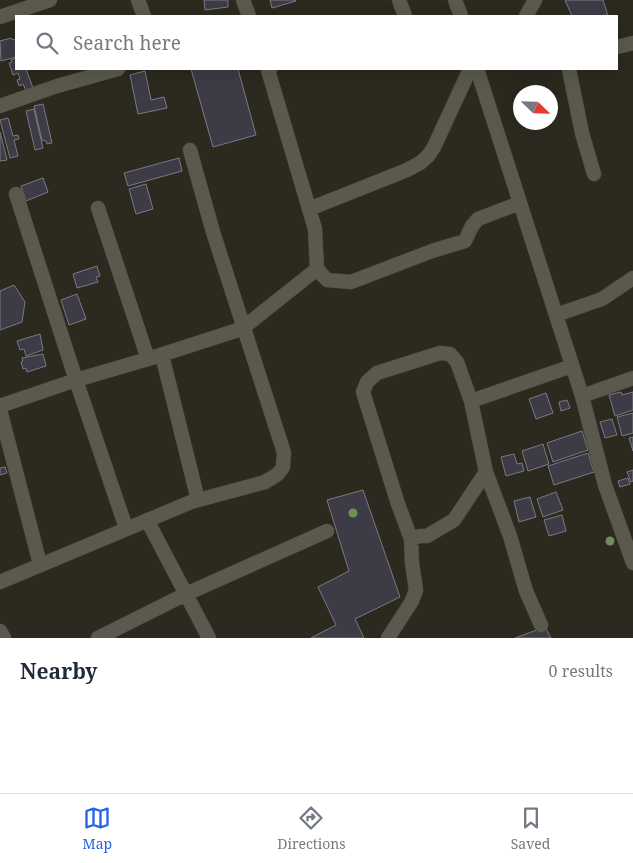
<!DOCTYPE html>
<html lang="en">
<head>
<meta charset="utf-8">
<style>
  :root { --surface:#fff; --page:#f6f6f7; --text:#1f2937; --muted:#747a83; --line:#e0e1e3; --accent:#2563eb }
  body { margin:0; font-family:"Noto Serif",serif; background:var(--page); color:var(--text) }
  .compass { position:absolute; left:513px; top:85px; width:45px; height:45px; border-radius:50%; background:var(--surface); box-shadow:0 5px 20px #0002; rotate:113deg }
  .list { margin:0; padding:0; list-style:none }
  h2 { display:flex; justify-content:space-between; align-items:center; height:65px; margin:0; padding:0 20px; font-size:21px }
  h2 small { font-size:16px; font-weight:400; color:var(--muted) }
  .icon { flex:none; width:28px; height:28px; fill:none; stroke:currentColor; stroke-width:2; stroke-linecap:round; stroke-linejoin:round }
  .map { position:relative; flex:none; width:633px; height:638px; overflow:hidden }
  .search { position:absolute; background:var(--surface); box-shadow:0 5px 20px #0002; left:15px; right:15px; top:15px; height:55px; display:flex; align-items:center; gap:12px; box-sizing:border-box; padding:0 18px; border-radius:0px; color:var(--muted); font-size:19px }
  .sheet { height:155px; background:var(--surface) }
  nav { display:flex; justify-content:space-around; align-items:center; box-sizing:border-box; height:70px; border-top:1px solid var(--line); background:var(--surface); font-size:14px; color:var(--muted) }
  nav a { display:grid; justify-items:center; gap:2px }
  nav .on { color:var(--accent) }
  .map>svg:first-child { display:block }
  .building { fill:#3d3b45; stroke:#7b7985 }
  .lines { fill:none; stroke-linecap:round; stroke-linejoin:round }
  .street-casing { stroke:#46443c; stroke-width:15 }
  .street { stroke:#5b594e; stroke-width:14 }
  .tree { fill:#6a905d }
</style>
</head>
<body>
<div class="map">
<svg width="633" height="638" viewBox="0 0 633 638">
  <rect width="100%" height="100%" fill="#2c291f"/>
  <path class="building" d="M204,0H228V7L205,10Z
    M270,0H295L296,1L272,8Z
    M565,0H603L608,16H572Z
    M11,38L12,40L16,39V57L1,61L0,41Z
    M16,58V69H26L33,88L26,91L23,84L19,86L17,80L20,79L18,73L13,75L9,63L12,62L11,60Z
    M191,69H238L256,135L213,147Z
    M145,71L151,100L164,97L167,108L138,114L130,75Z
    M43,104L52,143L47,144L46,141L42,140L34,106Z
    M34,109L43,148L35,150L26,111Z
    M8,118L13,136L18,135L19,139L14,140L18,156L10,158L0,120Z
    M0,132L7,160L0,161Z
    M179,158L182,171L128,186L124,173Z
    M43,178L48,192L26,201L21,186Z
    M146,184L153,209L136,214L129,189Z
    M97,266L100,276L96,277L98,282L77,288L73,274Z
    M14,285L25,302L22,322L0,330V291Z
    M77,294L86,319L69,325L61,300Z
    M40,334L43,350L26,356L24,349L20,350L17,341Z
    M43,354L46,366L27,372L26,368L23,369L21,362L23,361L22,358Z
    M621,392L622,395L633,392V410L615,416L609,395Z
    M546,393L553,413L536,419L529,399Z
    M567,400L570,408L561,411L559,402Z
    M633,413V433L622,436L617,417Z
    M612,419L617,435L605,438L600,422Z
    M582,431L588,450L553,462L547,443Z
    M633,437V451L629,438Z
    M543,444L549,464L528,471L522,451Z
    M588,453L594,472L554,485L548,466Z
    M514,454L517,464L522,463L524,471L506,476L501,457Z
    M5,467L7,473L0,475V468Z
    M633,470V481L631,482L627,472Z
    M628,478L630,484L620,487L618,481Z
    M363,490L400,597L355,619L364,638H311L336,625L318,587L349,571L327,500Z
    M556,492L563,510L543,517L537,499Z
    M530,497L536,517L519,522L514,501Z
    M562,515L566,531L549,536L544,520Z
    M545,627L551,638H515Z"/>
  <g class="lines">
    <g class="street-casing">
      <path id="street" d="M138,0L144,16
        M243,0L249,16
        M399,0L405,16
        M455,0L461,16
        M526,16L535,0
        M0,17L50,0
        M617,47L633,43
        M270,69L268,70L315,229L317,269L327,280L351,282L432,251L465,241L472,226L478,219L520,203
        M477,69L582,396L605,485L633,563
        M569,69L582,133L594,174
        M0,106L57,86L118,69
        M16,194L76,380L126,528
        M98,208L148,359
        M309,209L407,170L420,163L428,156L434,147L470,69
        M556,315L602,299L633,278
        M440,353L450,354L457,362L471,401L486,472L454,520L427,536H420L411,539L398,504L363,392L367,382L377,373Z
        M162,355L198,500
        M582,396L633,378
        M471,401L572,366
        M0,406L76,380L148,359L238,330L244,327L317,269
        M0,410L40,564
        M486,472L510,536L526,591L541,625
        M147,520L209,638
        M0,582L191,502L265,482L278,474L283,467L284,453L279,437L213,232L190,150
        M0,631L4,638
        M98,638L186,594L327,531
        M388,638L412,601L416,590L412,563L411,539"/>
    </g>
    <use href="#street" class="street"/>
  </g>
  <g class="tree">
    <circle cx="353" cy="513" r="4.5"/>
    <circle cx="610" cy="541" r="4.5"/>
  </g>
</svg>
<svg class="compass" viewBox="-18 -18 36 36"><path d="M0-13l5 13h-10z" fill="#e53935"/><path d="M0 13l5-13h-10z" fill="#747a83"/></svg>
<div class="search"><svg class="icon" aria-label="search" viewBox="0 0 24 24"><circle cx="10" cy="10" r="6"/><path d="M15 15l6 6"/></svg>Search here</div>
</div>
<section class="sheet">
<h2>Nearby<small>0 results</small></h2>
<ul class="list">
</ul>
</section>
<nav>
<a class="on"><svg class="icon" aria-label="map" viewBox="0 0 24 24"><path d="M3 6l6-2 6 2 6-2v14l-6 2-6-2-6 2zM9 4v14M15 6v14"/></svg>Map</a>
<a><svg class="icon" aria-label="directions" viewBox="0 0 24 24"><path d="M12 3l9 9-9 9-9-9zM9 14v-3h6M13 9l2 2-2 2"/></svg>Directions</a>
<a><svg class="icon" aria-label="saved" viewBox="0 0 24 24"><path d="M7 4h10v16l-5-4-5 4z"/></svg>Saved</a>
</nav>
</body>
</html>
